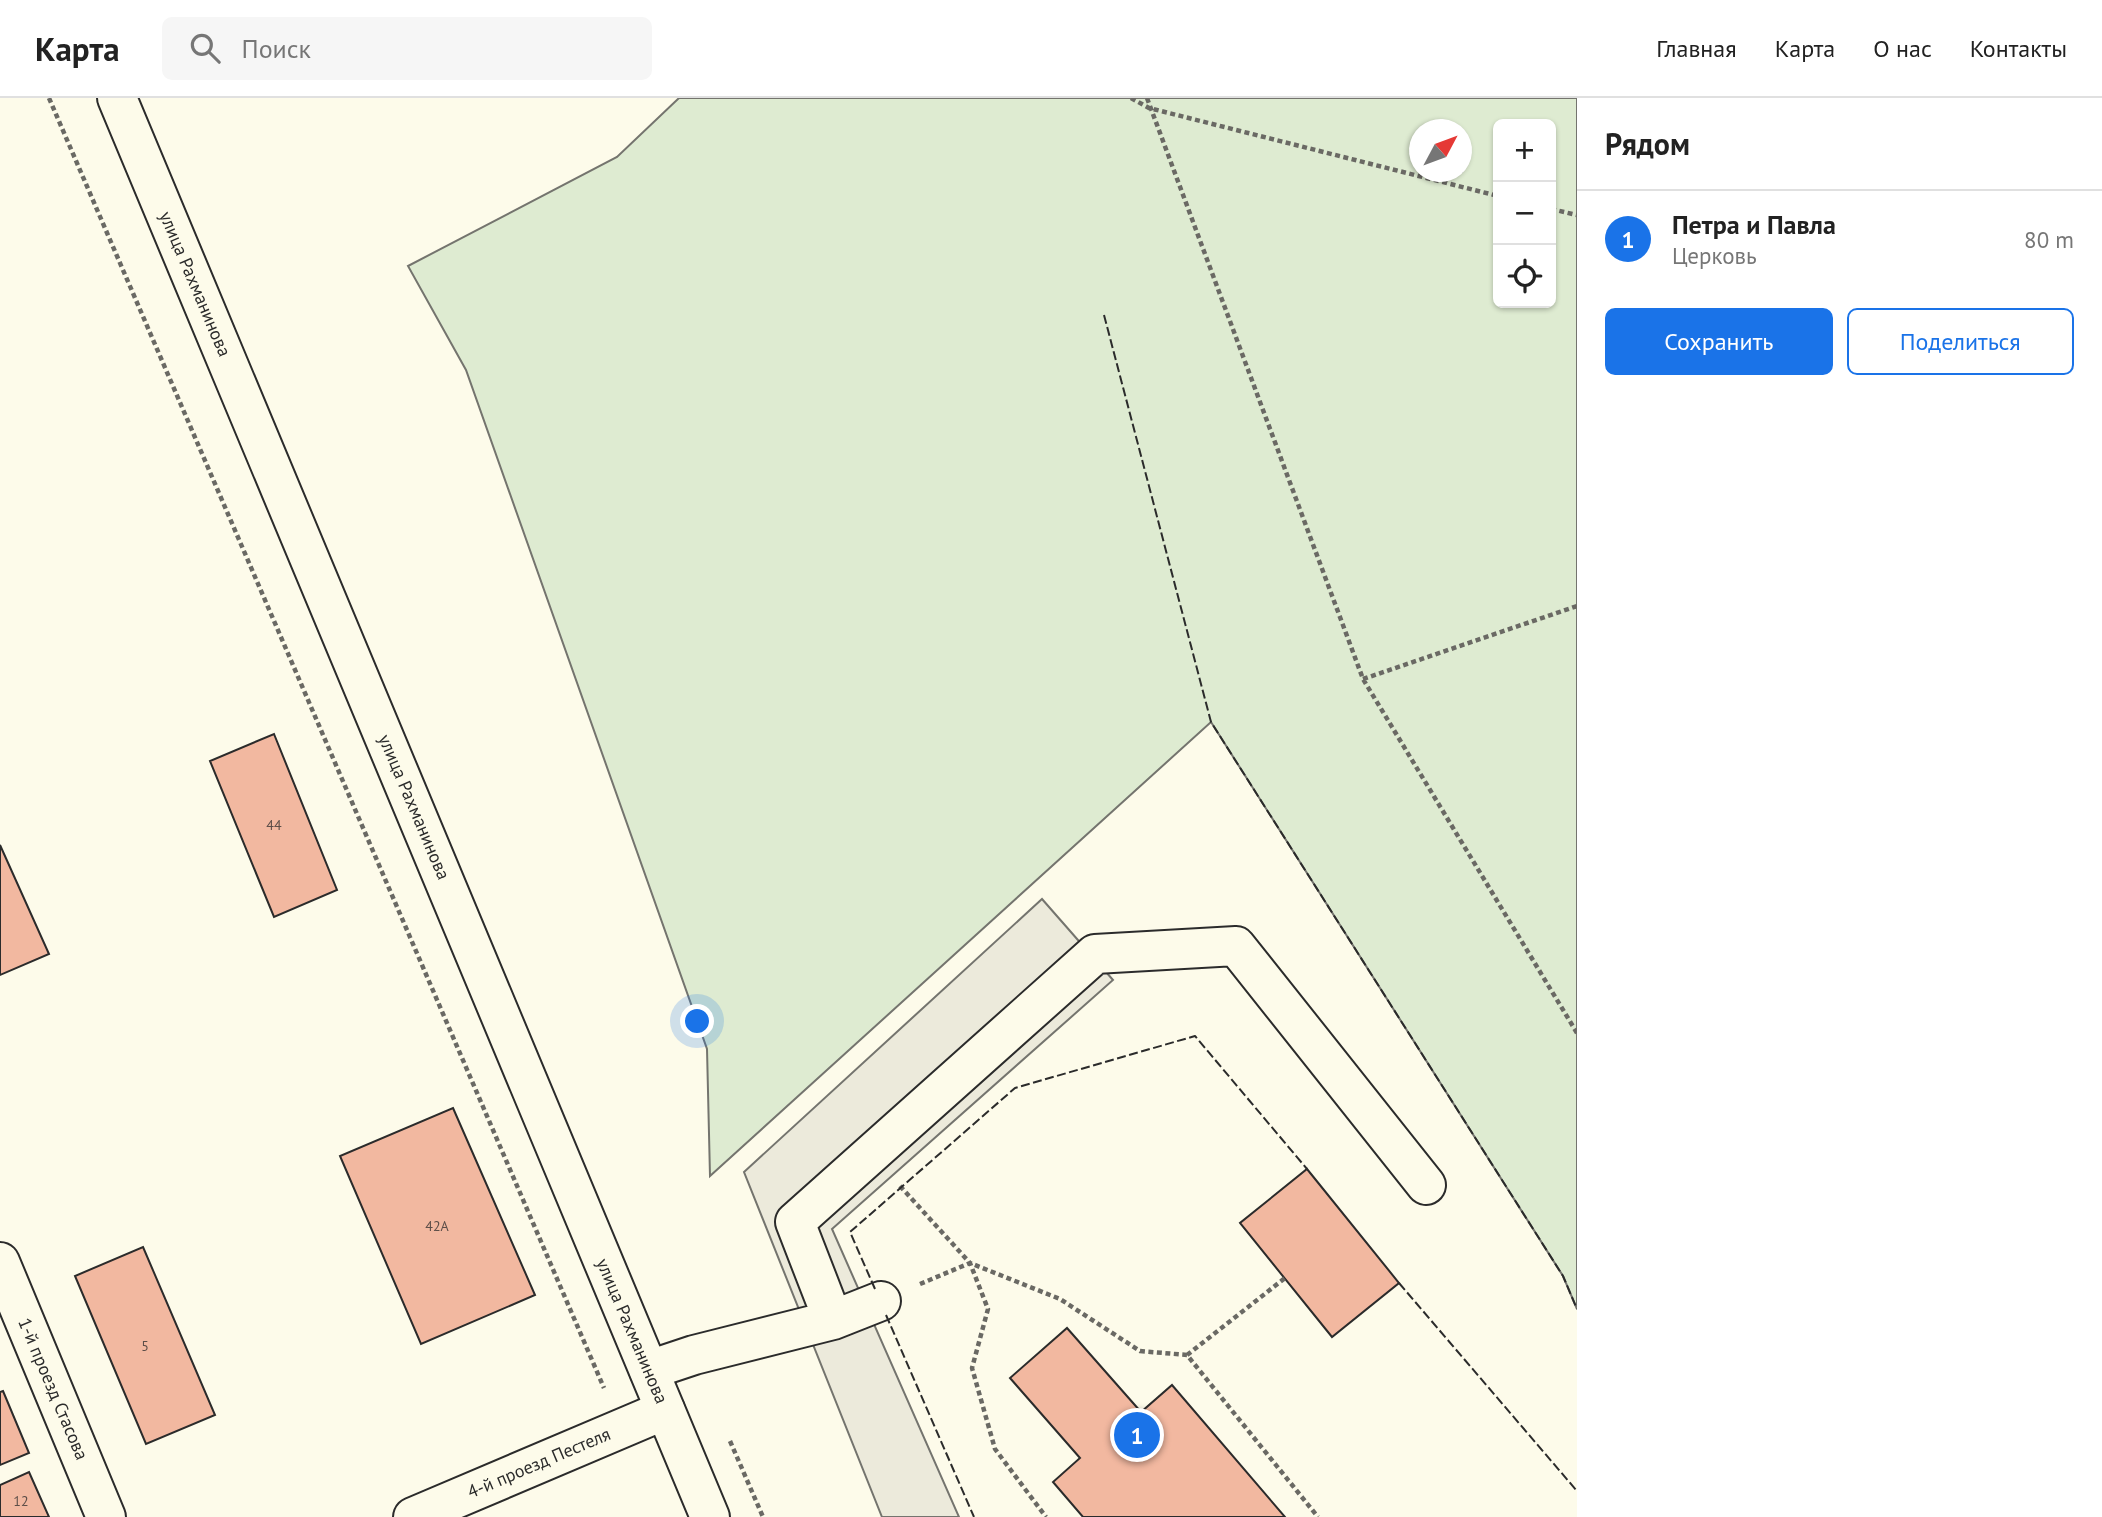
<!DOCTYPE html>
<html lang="ru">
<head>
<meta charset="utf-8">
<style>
  :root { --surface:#fff; --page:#f6f6f6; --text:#222; --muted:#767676; --line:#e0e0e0; --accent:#1a73e8 }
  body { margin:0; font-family:"PT Sans",sans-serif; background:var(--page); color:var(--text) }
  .controls { position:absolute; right:21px; top:21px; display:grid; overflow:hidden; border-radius:10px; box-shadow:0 2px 5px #0004 }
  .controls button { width:63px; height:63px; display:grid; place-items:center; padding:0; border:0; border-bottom:2px solid var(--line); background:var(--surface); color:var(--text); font:35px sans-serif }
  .compass { position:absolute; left:1409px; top:21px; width:63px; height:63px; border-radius:50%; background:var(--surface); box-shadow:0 2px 5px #0004; rotate:49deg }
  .you { position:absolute; left:698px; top:924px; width:24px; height:24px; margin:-18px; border:5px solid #fff; border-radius:50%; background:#1a73e8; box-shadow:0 0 0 10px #1a73e833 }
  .badge { display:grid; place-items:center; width:46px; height:46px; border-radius:50%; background:var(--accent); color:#fff; font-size:23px; font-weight:700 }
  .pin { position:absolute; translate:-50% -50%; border:4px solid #fff; box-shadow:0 2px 7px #0006 }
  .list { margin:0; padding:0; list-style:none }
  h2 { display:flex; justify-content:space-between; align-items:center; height:91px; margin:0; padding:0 28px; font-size:30px }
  h2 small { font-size:23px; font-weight:400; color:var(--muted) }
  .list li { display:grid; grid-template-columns:46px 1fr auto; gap:21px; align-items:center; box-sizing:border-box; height:98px; padding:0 28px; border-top:2px solid var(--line) }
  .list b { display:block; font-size:26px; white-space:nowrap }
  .list p { margin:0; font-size:23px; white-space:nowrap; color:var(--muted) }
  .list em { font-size:23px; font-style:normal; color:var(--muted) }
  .actions { display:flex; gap:14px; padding:21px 28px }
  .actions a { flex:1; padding:16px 0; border:2px solid var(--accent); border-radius:10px; text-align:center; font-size:24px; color:var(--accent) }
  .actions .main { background:var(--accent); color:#fff }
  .icon { flex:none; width:38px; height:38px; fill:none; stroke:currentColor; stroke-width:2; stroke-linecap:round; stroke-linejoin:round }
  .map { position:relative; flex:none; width:1577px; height:1419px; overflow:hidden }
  header { display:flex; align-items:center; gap:42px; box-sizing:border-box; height:98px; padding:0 35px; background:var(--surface); border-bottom:2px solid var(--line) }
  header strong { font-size:33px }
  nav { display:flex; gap:38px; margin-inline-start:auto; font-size:24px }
  .search { width:490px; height:63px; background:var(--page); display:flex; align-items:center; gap:18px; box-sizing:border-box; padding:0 24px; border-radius:10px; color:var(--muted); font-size:26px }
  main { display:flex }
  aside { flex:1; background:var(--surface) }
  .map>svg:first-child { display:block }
  .green { fill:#deebd1; stroke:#74746e; stroke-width:2; fill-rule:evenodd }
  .parking { fill:#eceadb; stroke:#74746e; stroke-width:2 }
  .building { fill:#f2b8a0; stroke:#2b2b2b; stroke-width:2 }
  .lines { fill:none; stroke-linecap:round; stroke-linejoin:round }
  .minor-casing { stroke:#2b2b2b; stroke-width:42 }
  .major-casing { stroke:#2b2b2b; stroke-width:42 }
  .path { stroke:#6a6964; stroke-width:4.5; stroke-dasharray:5 3.5; stroke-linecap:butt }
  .minor { stroke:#fdfbea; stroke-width:38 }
  .major { stroke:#fdfbea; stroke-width:38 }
  .fence { stroke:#2b2b2b; stroke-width:2; stroke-dasharray:9 3.5; stroke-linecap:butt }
  .labels { text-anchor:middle; stroke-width:5; stroke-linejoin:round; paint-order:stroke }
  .number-label { font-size:14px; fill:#5d4e48 }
  .street-label { font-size:18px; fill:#2b2b2b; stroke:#fdfbea }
</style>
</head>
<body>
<header>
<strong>Карта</strong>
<div class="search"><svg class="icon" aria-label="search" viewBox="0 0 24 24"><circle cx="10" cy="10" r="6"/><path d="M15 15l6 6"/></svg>Поиск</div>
<nav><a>Главная</a><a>Карта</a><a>О нас</a><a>Контакты</a></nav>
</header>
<main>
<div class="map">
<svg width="1577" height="1419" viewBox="0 0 1577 1419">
  <rect width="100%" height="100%" fill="#fdfbea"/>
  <path class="green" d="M679,0H1577V1211L1563,1178L1211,624L710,1078L707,951L466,272L408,168L617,59ZM1498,26H1551V205H1498ZM1420,32H1462V74H1420Z"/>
  <path class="parking" d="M1042,801L1113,882L832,1131L959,1419H882L744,1074Z"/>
  <path class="building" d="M274,636L337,792L274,819L210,663Z
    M0,747L49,856L0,877Z
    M453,1010L535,1197L421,1246L340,1058Z
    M1307,1071L1399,1185L1332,1239L1240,1125Z
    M143,1149L215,1317L146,1346L75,1178Z
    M1067,1230L1141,1314L1172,1287L1285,1419H1083L1053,1384L1080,1360L1010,1280Z
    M3,1293L29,1355L0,1367V1294Z
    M29,1374L49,1419H0V1387Z"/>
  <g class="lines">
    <g class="minor-casing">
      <path id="minor" d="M0,1164L106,1419
        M833,1222L795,1124L1095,856L1236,848L1426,1087
        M649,1272L694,1257L833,1222L881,1203
        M413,1419L665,1312"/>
    </g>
    <g class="major-casing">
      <path id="major" d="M117,0L710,1419"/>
    </g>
    <path class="path" d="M49,0L604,1290
      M1131,0L1149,10L1498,98
      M1147,0L1363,581L1577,935
      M1551,111L1577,117
      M1363,581L1577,508
      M900,1088L970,1165L988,1211L972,1270L995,1351L1046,1419
      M920,1186L970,1165L1060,1201L1140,1253L1187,1257L1318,1419
      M1187,1257L1285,1180
      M730,1343L763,1419"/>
    <use href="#minor" class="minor"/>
    <use href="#major" class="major"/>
    <path class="fence" d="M1104,217L1211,624L1563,1178L1577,1211
      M1399,1185L1577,1393
      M875,1191L850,1134L1015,990L1195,938L1307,1071
      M886,1217L974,1419"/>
  </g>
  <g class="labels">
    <g class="number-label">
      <text x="274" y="732">44</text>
      <text x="437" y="1133">42А</text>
      <text x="145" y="1253">5</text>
      <text x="21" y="1408">12</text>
    </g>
    <g class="street-label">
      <text transform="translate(195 186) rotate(67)" y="6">улица Рахманинова</text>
      <text transform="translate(414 709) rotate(67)" y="6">улица Рахманинова</text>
      <text transform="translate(632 1233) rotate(67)" y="6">улица Рахманинова</text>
      <text transform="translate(53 1291) rotate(67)" y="6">1-й проезд Стасова</text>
      <text transform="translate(539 1365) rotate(-23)" y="6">4-й проезд Пестеля</text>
    </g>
  </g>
</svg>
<div class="controls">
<button>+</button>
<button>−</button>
<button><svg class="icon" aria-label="locate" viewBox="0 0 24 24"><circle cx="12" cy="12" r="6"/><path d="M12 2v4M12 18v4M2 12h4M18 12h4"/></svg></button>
</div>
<svg class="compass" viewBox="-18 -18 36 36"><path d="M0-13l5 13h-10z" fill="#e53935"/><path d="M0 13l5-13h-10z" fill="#767676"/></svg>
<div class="you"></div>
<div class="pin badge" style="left:1137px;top:1337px">1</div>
</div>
<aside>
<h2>Рядом<small></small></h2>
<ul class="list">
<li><span class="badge">1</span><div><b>Петра и Павла</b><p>Церковь</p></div><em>80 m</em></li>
</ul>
<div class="actions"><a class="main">Сохранить</a><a>Поделиться</a></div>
</aside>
</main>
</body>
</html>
